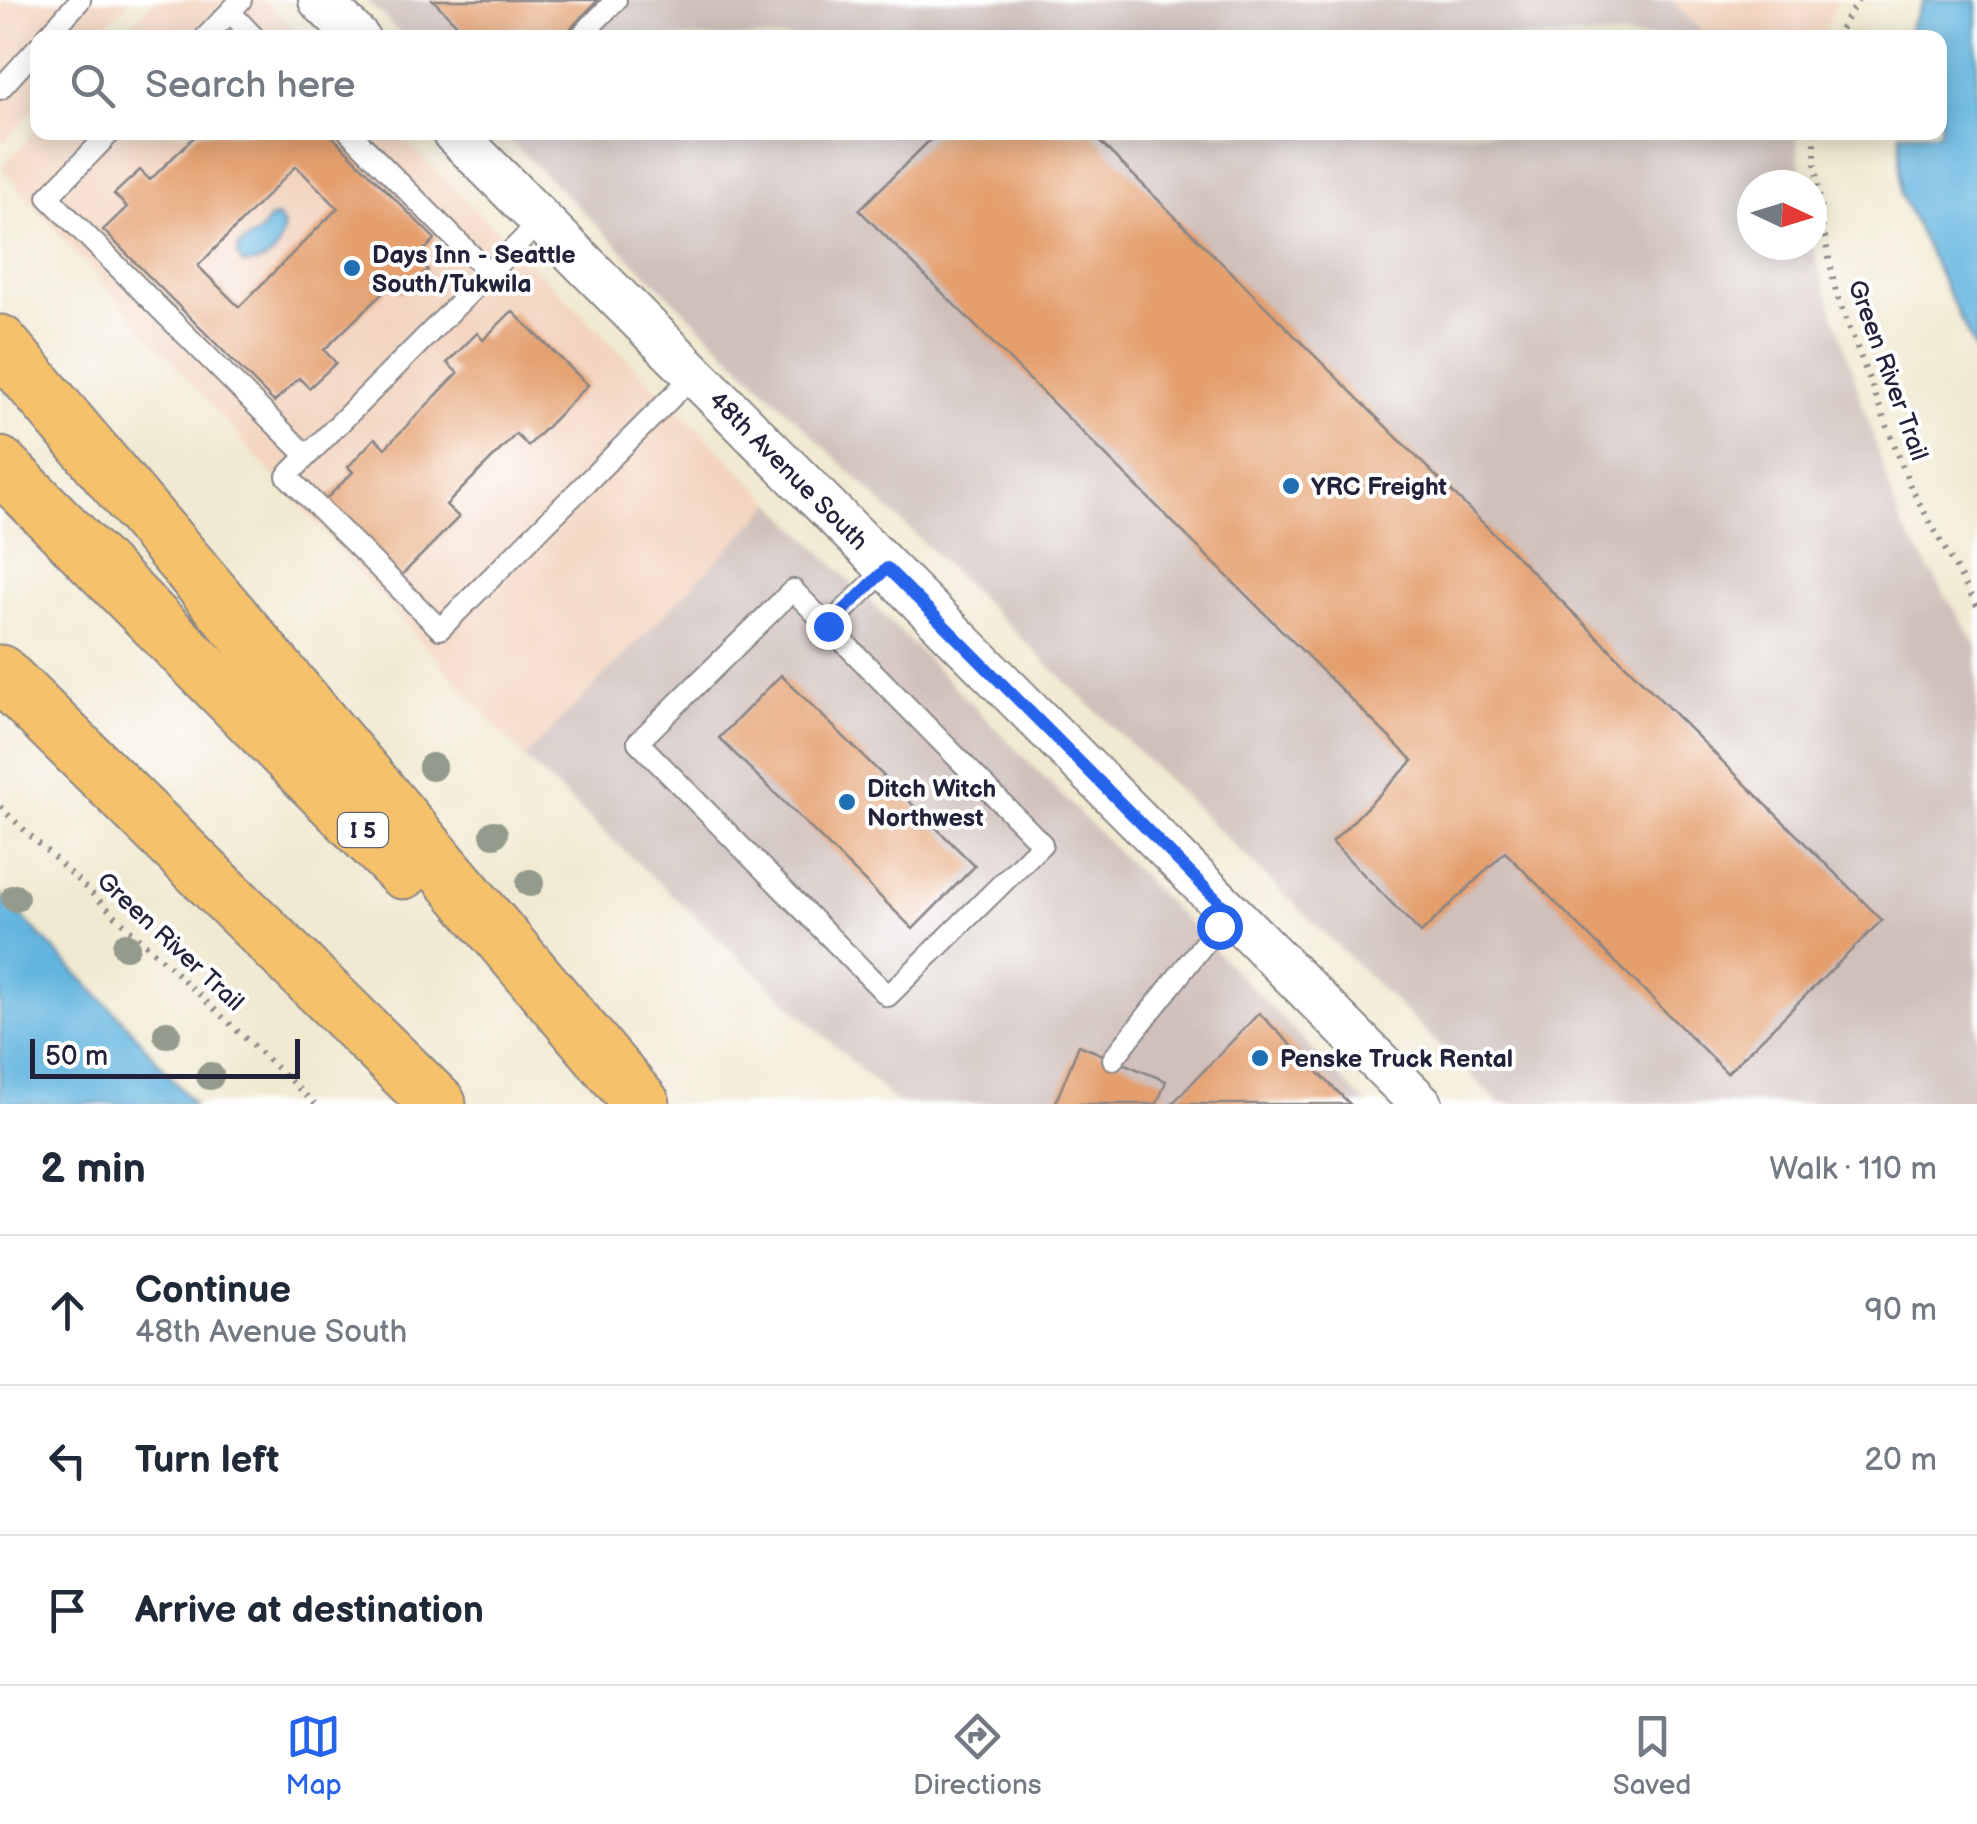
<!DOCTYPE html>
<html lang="en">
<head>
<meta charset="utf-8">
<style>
  :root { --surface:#fff; --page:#f6f6f7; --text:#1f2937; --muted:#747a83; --line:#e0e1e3; --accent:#2563eb }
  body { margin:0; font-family:"Balsamiq Sans",sans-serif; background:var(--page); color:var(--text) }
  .compass { position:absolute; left:1737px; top:170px; width:90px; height:90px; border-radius:50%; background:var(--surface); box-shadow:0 5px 25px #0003; rotate:94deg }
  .scale { position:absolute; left:30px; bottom:25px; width:270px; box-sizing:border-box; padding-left:10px; border:5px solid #22223b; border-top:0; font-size:28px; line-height:35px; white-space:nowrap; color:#22223b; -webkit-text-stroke:8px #fff; paint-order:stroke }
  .stop { position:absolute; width:30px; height:30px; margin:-22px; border:8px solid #2563eb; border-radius:50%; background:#fff }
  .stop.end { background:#2563eb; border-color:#fff; box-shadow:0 2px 10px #0008 }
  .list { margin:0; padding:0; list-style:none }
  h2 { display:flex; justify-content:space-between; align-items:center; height:130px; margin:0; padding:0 40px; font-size:42px }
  h2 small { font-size:32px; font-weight:400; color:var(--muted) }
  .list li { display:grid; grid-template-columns:65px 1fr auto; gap:30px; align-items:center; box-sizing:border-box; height:150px; padding:0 40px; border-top:2px solid var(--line) }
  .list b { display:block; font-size:38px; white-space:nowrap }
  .list p { margin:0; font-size:32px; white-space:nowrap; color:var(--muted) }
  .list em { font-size:32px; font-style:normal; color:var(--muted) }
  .icon { flex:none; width:55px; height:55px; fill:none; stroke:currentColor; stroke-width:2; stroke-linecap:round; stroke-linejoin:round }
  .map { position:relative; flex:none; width:1977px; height:1104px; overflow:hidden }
  .search { position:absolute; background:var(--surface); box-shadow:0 5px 25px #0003; left:30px; right:30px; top:30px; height:110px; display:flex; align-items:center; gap:25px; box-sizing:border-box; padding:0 35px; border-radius:20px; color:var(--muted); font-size:38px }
  .sheet { height:580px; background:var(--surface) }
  nav { display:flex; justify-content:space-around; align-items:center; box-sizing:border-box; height:140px; border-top:2px solid var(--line); background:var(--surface); font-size:28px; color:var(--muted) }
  nav a { display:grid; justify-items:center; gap:5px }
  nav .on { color:var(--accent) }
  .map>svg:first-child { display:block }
  .built { fill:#f3d4bf }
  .industrial { fill:#cfc0bb }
  .water { fill:#64b5df; stroke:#436c8d; stroke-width:2.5 }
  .building { fill:#e49f6d; fill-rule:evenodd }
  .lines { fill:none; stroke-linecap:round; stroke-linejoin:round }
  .lane-casing { stroke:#8a8686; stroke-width:24 }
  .street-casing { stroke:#8a8686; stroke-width:46 }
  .highway-casing { stroke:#8a8686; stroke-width:59 }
  .path { stroke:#8a8686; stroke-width:6; stroke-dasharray:2.5 8; stroke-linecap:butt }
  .lane { stroke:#fff; stroke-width:20 }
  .street { stroke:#fff; stroke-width:42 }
  .highway { stroke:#f5c16b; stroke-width:55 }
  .tree { fill:#949b8c }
  .route { stroke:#2563eb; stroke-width:12 }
  .poi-dot { fill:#1f6fb2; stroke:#fff; stroke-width:4 }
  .labels { text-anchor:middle; stroke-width:8; stroke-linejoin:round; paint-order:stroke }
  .shield { fill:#fff; stroke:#646476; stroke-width:2.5 }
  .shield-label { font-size:22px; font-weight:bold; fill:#22223b }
  .poi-label { font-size:25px; font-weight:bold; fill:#22223b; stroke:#fff; text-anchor:start }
  .street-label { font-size:25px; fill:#22223b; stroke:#fff }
</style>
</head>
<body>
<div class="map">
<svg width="1977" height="1104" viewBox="0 0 1977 1104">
  <rect width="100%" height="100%" fill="#fff"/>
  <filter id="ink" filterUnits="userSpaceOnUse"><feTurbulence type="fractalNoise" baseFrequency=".01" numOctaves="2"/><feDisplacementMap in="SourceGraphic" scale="20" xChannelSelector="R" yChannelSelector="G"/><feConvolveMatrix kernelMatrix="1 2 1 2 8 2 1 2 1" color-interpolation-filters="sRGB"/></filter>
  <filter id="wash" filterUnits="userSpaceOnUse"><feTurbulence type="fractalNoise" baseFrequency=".0048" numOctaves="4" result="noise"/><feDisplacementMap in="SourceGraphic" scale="40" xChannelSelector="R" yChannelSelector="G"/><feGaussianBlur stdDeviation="2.25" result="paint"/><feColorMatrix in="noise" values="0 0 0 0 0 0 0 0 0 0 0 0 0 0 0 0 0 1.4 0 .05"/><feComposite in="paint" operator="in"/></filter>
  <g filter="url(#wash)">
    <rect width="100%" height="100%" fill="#f1e9d1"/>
    <path class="built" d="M0,0H129L96,37L38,38L37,105L4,143L0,138Z
      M154,0H264L302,37L120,38Z
      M1670,0H1836L1823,38L1708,37Z
      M37,128L38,132L398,133L773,503L524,758L1,168Z"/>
    <path class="industrial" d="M366,0H1670L1708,37L405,38Z
      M502,133H1796L1802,185H1752V245H1812L1901,524L1977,645V1104H1500Z
      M773,503L1366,1104H898L524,758Z"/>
    <path class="water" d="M1924,0H1977V354L1901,194L1900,133L1940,132V38L1905,37Z
      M277,217L284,225C279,253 273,263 243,264L237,256L239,246L260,232L269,219Z
      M0,894L129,1027L193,1104H0Z"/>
    <g id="blocks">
      <path class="building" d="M433,0H598L561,38H470Z
        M199,132H328L435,239L417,258L428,270L402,293L392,284L324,350L336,363L309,388L299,378L274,402L103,230L127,207L114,194L140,170L150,180ZM296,166L338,208L239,307L198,266Z
        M938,132H1090L1882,920L1727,1073L1505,852L1421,933L1332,842L1413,761L859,210Z
        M512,311L588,385L528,446L516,434L446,505L459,517L400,577L323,502L353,472L348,467L375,438L385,448L458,373L447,363L477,333L483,340Z
        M781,675L975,866L913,929L719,738Z
        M1259,1013L1350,1104H1172Z
        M1079,1045L1166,1081L1157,1104H1055Z"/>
    </g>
  </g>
  <g filter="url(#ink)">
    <use href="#blocks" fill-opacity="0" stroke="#8a8686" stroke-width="2.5"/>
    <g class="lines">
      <g class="lane-casing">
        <path id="lane" d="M230,12L255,38
          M46,38L80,0
          M205,38L241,0
          M579,38L616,0
          M0,89L38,47
          M111,132L48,197L307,456
          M349,132L489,273
          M541,221L287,476L440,629L694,375
          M828,626L1042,844L888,996L638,742L793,590L828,626L887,568
          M1113,1059L1229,912"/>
      </g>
      <g class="street-casing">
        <path id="street" d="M320,0L358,38
          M453,132L1421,1104"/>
      </g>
      <g class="highway-casing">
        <path id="highway" d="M0,343L642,1104
          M0,465L403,871
          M0,673L438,1104"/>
      </g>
      <path class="path" d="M1835,38L1858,0
        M1815,132V160L1823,228L1836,293L1911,488L1977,606
        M0,807L315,1104"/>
      <use href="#lane" class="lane"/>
      <use href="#street" class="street"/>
      <use href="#highway" class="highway"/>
    </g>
    <g class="tree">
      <circle cx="432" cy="767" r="14"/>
      <circle cx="494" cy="834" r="14"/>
      <circle cx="530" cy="883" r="14"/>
      <circle cx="15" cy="898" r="14"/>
      <circle cx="126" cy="946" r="14"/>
      <circle cx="167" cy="1034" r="14"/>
      <circle cx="210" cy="1076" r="14"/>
    </g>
  </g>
  <g class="lines" filter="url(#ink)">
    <path class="route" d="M828,626L887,568L1229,912L1219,926"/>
  </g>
  <g class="poi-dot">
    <circle cx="352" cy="268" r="10"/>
    <circle cx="1291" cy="486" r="10"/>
    <circle cx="847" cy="802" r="10"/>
    <circle cx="1260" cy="1058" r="10"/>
  </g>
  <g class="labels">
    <rect class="shield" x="338" y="813" width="50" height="34" rx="8"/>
    <g class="shield-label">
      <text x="363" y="838">I 5</text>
    </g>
    <g class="poi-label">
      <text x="372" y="263">Days Inn - Seattle<tspan x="372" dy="29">South/Tukwila</tspan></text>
      <text x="1311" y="495">YRC Freight</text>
      <text x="867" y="797">Ditch Witch<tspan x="867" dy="29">Northwest</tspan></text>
      <text x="1280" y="1067">Penske Truck Rental</text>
    </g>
    <g class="street-label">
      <text transform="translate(1889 370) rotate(70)" y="9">Green River Trail</text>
      <text transform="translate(789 470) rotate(45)" y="9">48th Avenue South</text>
      <text transform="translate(171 941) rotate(43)" y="9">Green River Trail</text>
    </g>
  </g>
</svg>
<svg class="compass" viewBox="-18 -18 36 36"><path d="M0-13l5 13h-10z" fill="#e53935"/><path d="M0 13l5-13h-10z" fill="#747a83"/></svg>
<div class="scale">50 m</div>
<div class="stop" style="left:1219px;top:926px"></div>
<div class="stop end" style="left:828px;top:626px"></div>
<div class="search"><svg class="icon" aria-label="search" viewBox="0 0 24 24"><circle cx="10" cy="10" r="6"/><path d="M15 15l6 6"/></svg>Search here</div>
</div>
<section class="sheet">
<h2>2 min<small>Walk · 110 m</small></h2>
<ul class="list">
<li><svg class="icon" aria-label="ahead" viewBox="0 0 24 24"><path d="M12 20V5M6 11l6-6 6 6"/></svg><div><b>Continue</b><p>48th Avenue South</p></div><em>90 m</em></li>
<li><svg class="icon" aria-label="left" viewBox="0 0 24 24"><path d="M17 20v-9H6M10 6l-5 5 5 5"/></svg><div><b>Turn left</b></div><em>20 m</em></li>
<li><svg class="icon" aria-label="arrive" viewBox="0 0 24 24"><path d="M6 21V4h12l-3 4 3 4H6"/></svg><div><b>Arrive at destination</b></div></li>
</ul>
</section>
<nav>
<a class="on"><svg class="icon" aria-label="map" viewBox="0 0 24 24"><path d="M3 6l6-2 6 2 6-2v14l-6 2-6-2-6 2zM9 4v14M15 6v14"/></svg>Map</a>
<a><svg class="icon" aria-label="directions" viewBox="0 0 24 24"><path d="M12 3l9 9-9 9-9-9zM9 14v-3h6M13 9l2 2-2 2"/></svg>Directions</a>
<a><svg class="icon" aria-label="saved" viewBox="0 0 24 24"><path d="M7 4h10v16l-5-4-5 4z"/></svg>Saved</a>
</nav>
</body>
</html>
